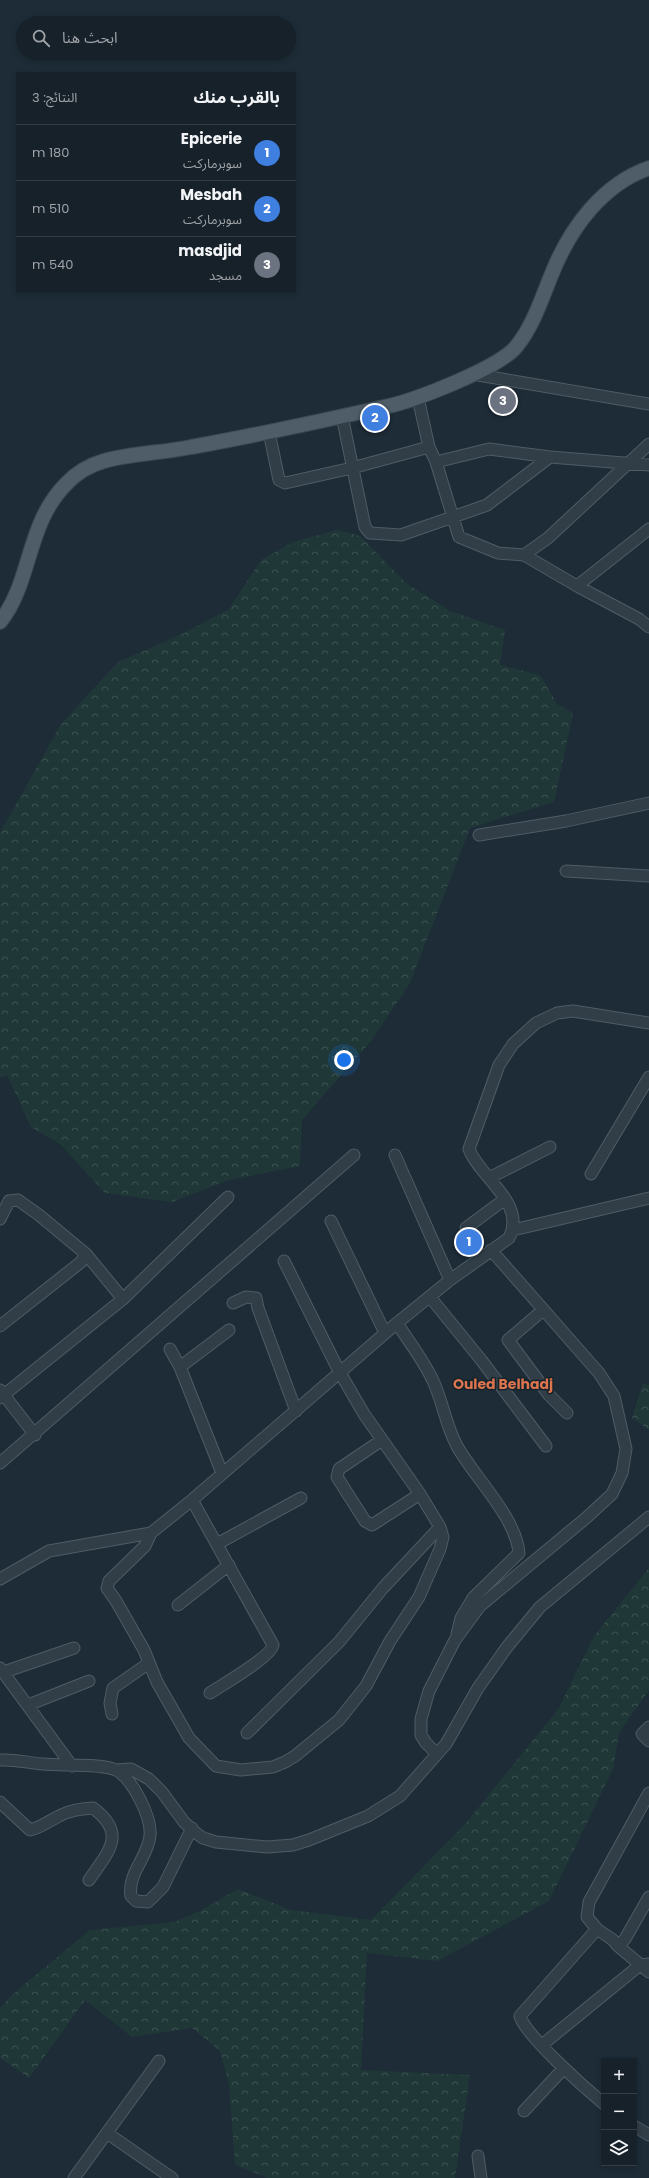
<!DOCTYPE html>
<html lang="ar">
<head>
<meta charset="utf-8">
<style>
  :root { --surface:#162129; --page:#1f2931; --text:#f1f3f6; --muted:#9ea3a8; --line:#353e46; --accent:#75c1ff }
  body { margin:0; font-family:Poppins,"Noto Sans Arabic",sans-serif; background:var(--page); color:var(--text); direction:rtl }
  .controls { position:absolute; right:12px; bottom:12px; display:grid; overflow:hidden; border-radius:0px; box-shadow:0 2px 6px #0003 }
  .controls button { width:36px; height:36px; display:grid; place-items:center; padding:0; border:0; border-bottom:1px solid var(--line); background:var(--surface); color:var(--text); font:20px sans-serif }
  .you { position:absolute; left:344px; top:1060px; width:14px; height:14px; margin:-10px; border:3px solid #fff; border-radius:50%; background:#1a73e8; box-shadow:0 0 0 6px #1a73e833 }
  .badge { display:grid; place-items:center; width:26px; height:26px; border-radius:50%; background:var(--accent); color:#fff; font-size:13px; font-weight:700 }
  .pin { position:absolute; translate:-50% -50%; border:2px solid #fff; box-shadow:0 1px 4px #0006 }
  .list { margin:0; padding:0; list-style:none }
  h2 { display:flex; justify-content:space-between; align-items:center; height:52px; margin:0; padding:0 16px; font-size:17px }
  h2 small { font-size:13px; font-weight:400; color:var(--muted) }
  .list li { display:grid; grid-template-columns:26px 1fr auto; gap:12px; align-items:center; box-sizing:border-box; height:56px; padding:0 16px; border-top:1px solid var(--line) }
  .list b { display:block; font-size:15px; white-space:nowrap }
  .list p { margin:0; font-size:13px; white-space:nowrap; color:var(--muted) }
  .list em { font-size:13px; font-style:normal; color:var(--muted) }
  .icon { flex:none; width:22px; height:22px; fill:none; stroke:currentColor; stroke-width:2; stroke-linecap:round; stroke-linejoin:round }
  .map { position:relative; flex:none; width:649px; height:2178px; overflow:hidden; direction:ltr }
  .search { position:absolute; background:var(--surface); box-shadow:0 2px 6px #0003; left:16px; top:16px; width:280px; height:44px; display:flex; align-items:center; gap:10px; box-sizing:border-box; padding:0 14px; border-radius:22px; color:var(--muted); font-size:15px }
  .panel { position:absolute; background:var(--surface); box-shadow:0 2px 6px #0003; left:16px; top:72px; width:280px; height:220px; border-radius:0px; direction:rtl }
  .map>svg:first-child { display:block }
  .forest { fill:url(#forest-crowns) }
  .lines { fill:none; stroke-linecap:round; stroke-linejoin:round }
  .minor-casing { stroke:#4e5c66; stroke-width:13 }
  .major-casing { stroke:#3a4751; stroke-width:16 }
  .minor { stroke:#313e47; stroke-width:11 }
  .major { stroke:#4e5d68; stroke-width:14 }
  .labels { text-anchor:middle; stroke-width:3; stroke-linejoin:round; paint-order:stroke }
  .quarter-label { font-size:14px; font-weight:bold; fill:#dc744e; stroke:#16232b }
</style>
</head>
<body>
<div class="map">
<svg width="649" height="2178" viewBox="0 0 649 2178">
  <defs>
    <pattern id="forest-crowns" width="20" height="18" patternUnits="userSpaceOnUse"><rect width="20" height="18" fill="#1f3837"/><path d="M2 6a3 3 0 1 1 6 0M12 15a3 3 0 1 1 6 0" fill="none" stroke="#3d5352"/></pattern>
  </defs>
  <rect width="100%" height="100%" fill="#1d2c37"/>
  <path class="forest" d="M337,530L360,536L406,583L450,611L505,630L500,665L540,675L557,704L573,713L554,802L470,828L410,983L371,1041L302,1120L300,1166L229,1180L172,1202L105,1193L60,1144L31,1127L7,1075L0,1078V833L61,724L118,662L184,633L229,609L261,560L293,542Z
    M643,1383L649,1385V1430L632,1418Z
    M649,1568V1690L619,1733L613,1769L549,1901L437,1961L367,1953L361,2070L470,2075L455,2178H268L235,2165L229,2084L220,2051L192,2028L132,2037L85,2000L29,2078L0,2058V2008L13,1994L90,1930L174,1922L200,1911L238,1889L291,1910L371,1920L466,1823L559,1708L594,1636Z"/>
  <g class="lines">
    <g class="minor-casing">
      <path id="minor" d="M472,374L649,404
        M418,398L429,447L436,462L459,537L498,553L524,555
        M342,416L365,527L370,533L401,535L487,505L550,457
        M269,432L279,480L285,483L352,468L429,447
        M649,444L548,538L524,555L577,586L649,529
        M436,462L489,449L550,457L649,465
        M577,586L639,619L649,627
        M479,835L566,821L649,803
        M566,871L649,876
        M395,1155L450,1280
        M591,1174L649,1077
        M489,1178L550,1147
        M0,1219L9,1201L18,1200L39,1215L86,1254L81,1262L0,1326
        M331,1221L385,1333
        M466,1228L505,1199
        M513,1230L649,1198
        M86,1254L123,1299
        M430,1297L482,1361L546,1446
        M233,1303L246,1297L256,1298L258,1308L296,1411
        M543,1310L508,1340L549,1395L567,1413
        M397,1323C409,1342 425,1362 434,1383C443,1403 446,1426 457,1446C474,1477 516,1517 519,1553L473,1598L461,1618L457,1634
        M170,1349L180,1367L222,1473
        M180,1367L229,1330
        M0,1390L35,1435
        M0,1398L123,1299L228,1197
        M382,1440L339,1469L337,1477L365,1521L372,1525L420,1494
        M0,1463L354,1155
        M192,1500L273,1645C271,1657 222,1685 210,1693
        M151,1533L145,1546L109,1581L107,1588L116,1601L144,1650L157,1682L189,1738L216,1766L241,1770L273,1767L285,1762L295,1756L339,1720L366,1686L390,1641L419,1597L440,1549L443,1537L440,1527L420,1494L364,1414L339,1371L284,1261
        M217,1544L301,1498
        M0,1579L49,1551L151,1533L192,1500L397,1323L450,1280L509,1238C527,1203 480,1178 469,1149L499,1065L513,1044L536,1023L557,1013L573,1011L649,1023
        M178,1605L229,1565
        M0,1668L72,1766
        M4,1672L74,1648
        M28,1705L89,1681
        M112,1714L110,1703L113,1688L149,1663
        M649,1727L642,1734L649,1741
        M247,1733L339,1642L383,1588L440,1527
        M437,1754L426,1743L421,1735V1719L429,1691L455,1640L480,1606L586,1518L612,1494L622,1473L626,1449L614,1396L599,1373L491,1250
        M0,1760C14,1759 29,1763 43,1764C61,1766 101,1763 116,1770C132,1778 152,1817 150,1836C148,1857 127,1874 131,1896L136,1901L148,1902L163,1887L192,1828
        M116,1770L131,1769L149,1779L162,1792L184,1822L196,1833L203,1838L216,1842L267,1847L293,1845L309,1840L368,1816L400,1796L446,1744L478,1688L507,1647L540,1607L649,1517
        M0,1802L30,1830C42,1827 49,1821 59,1816C70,1810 81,1809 93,1808C128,1834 108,1852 89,1880
        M597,1929L587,1917L589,1902L649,1793
        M618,1946L649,1972
        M542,2045L640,1965L649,1964
        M604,2104C586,2089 525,2035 520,2016L597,1929L613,1940L618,1946L625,1939L649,1897
        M524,2111L564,2068
        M634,2126L649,2135
        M107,2133L172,2178
        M478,2156L481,2178
        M74,2178L159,2061"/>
    </g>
    <g class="major-casing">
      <path id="major" d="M0,622C32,582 26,524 66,484C76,473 90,465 104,461C132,453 163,453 191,447C259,435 326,420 393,405C420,398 498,368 516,347C534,325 542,297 553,271C571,227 603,184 649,168"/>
    </g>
    <use href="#minor" class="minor"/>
    <use href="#major" class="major"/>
  </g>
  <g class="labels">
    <g class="quarter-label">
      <text x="503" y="1389">Ouled Belhadj</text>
    </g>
  </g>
</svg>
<div class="controls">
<button>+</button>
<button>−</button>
<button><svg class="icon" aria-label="layers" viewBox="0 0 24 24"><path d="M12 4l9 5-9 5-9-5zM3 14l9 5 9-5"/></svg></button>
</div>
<div class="you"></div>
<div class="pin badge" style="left:469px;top:1242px;background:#3f7fe0">1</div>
<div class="pin badge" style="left:375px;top:418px;background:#3f7fe0">2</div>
<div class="pin badge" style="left:503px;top:401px;background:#6b7280">3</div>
<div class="search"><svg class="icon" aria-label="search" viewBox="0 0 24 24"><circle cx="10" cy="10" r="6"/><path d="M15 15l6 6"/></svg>ابحث هنا</div>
<section class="panel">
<h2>بالقرب منك<small>النتائج: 3</small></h2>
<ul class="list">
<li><span class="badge" style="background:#3f7fe0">1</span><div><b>Epicerie</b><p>سوبرماركت</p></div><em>180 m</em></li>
<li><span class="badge" style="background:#3f7fe0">2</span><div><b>Mesbah</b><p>سوبرماركت</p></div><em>510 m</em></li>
<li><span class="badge" style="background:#6b7280">3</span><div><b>masdjid</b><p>مسجد</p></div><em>540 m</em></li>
</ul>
</section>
</div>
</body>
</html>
